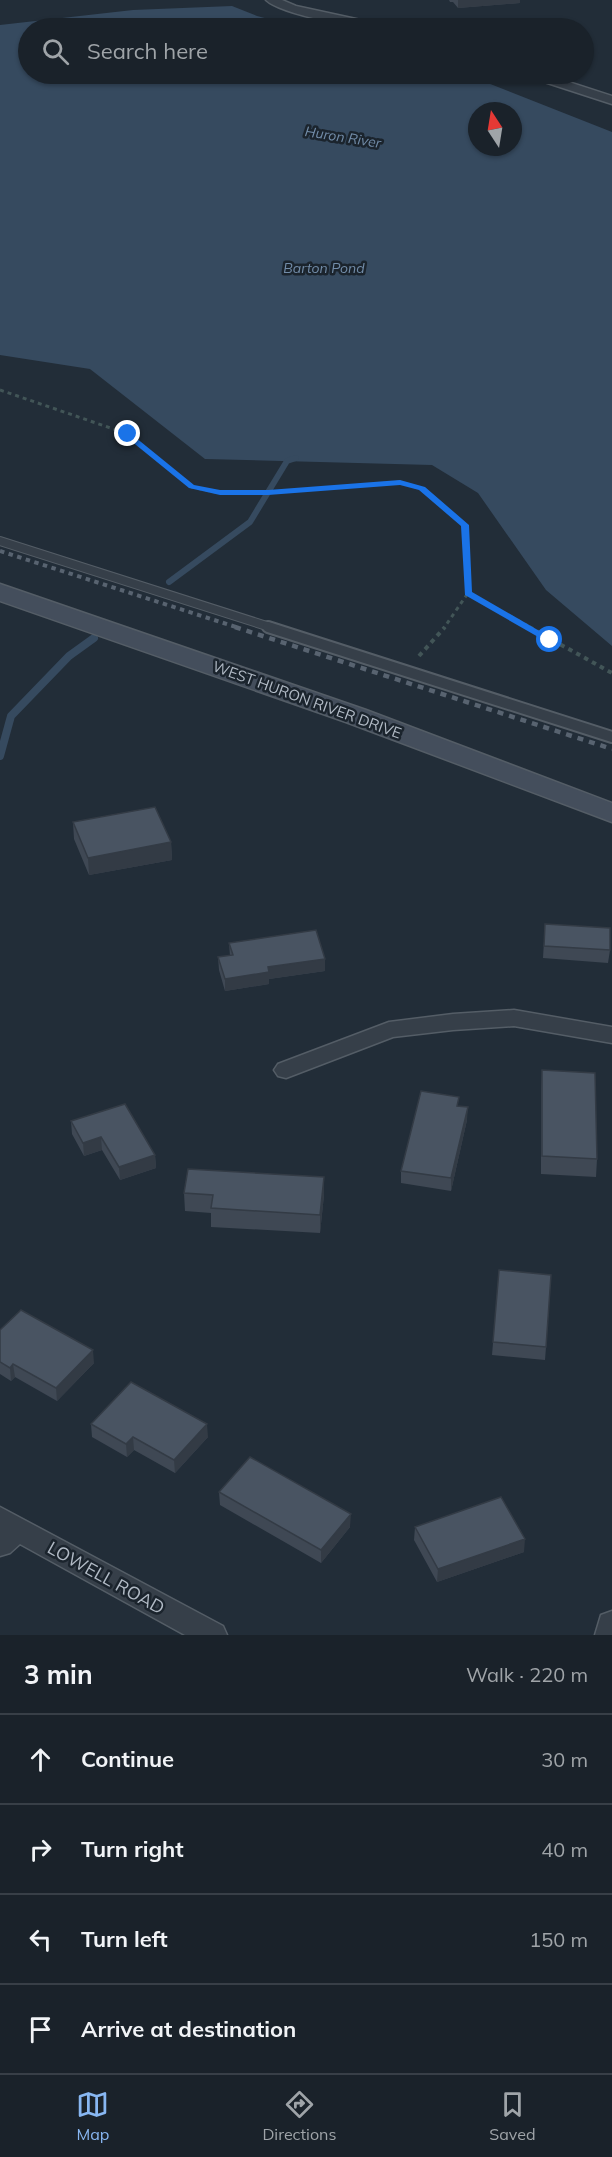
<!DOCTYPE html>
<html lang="en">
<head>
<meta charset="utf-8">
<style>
  :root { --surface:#1a222a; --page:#272f36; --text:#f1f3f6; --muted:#9fa4a8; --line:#383f47; --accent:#88b7f2 }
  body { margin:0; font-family:Mulish,sans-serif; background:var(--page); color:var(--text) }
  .compass { position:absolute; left:468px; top:102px; width:54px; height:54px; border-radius:50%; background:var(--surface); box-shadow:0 2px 4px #0004; rotate:348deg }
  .stop { position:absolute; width:18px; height:18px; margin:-14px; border:4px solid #1a73e8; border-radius:50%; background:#fff }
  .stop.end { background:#1a73e8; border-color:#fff; box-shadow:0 2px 6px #0008 }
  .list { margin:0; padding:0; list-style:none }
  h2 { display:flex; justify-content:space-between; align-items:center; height:78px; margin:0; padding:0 24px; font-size:26px }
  h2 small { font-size:20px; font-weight:400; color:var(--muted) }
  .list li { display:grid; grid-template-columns:39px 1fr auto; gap:18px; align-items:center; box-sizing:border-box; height:90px; padding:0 24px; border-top:2px solid var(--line) }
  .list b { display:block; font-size:22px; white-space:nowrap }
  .list em { font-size:20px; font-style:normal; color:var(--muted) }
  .icon { flex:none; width:33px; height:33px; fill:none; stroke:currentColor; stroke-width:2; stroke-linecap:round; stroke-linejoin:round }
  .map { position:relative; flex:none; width:612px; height:1635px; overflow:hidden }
  .search { position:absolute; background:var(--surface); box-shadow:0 2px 4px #0004; left:18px; right:18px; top:18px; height:66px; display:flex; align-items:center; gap:15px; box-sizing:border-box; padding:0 21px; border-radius:33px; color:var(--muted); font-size:22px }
  .sheet { height:438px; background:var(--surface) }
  nav { display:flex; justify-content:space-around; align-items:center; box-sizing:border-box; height:84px; border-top:2px solid var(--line); background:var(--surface); font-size:16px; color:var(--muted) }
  nav a { display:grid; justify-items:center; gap:3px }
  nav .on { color:var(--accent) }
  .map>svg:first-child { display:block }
  .water { fill:#364a5f; fill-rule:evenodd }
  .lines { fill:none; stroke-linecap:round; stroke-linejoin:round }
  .stream-far1 { stroke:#364a5f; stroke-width:6 }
  .stream { stroke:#364a5f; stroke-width:8 }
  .lane-far1-casing { stroke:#545d66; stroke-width:10 }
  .lane-casing { stroke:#545d66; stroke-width:14 }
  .street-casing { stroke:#545d66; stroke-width:3 }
  .secondary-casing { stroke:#545d66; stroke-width:3 }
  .path-far1 { stroke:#425557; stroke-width:3; stroke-dasharray:4 4; stroke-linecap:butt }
  .path { stroke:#425557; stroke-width:4; stroke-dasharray:4.5 4.5; stroke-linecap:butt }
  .lane-far1 { stroke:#363f49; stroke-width:8 }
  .lane { stroke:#363f49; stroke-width:10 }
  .street { fill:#363f49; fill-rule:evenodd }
  .secondary { fill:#444e5c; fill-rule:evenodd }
  .rail-far1 { stroke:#586370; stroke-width:4; stroke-dasharray:4.5 4.5; stroke-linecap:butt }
  .rail { stroke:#586370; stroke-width:4.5; stroke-dasharray:6 6; stroke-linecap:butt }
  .wall { fill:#3f4854 }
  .shaded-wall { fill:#333b45 }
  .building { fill:#495462; stroke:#333b45; stroke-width:1.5 }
  .route { fill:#1a73e8 }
  .labels { text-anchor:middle; stroke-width:5; stroke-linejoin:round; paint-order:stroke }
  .far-water-label { font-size:14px; font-style:italic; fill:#728ca8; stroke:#1b242d }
  .street-label { font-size:15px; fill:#b1bac5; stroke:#1b242d }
  .near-street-label { font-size:18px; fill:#b1bac5; stroke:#1b242d }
</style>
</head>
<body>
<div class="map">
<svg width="612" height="1635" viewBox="0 0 612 1635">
  <rect width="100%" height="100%" fill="#222d38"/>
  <path class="water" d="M232,6L257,16L303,28H28V74H465L612,132V646L546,590L478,493L432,465L205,459L90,369L0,355V25L133,10ZM477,111H513V147H477Z"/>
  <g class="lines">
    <path class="stream-far1" d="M169,582L250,522L287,461L296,458"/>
    <path class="stream" d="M0,756L11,716L69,656L94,638"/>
    <g class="lane-far1-casing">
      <path id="lane-far1" d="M0,541L273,628"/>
    </g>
    <g class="lane-casing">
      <path id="lane" d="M268,627L612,737"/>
    </g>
    <g class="street-casing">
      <path id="street" d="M266,0H282L296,6L379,24L385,28C363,30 282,15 266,0Z
        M527,74H544L612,96V104L529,77Z
        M514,1010L612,1027V1043L514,1026L453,1030L393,1037L286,1078L278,1076L274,1070L278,1064L389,1022L453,1014Z
        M0,1507L223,1626L227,1635H185L20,1544L10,1553L0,1556Z
        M612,1611V1635H595L601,1615Z"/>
    </g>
    <g class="secondary-casing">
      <path id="secondary" d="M0,584L366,710L612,803V822L346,722L0,601Z"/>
    </g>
    <path class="path-far1" d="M0,390L128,434L192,487L220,493H268L400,482L422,489L465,525L468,593L444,628
      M468,593L532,628"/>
    <path class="path" d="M529,627L612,673
      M419,656L445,627"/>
    <use href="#lane-far1" class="lane-far1"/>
    <use href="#lane" class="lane"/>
    <use href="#street" class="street"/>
    <use href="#secondary" class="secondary"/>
    <path class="rail-far1" d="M0,551L239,628"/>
    <path class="rail" d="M235,627L612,749"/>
  </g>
  <path class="wall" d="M449,0H520V3L458,8L453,2H450Z
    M73,822L171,842L172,860L89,875L74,839Z
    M545,924L610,950L608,963L543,958Z
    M229,943L325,959V971L269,979V984L225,991L219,970L218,957L230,956Z
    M542,1070L597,1159L596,1177L541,1174V1088Z
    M459,1106L467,1120L451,1191L401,1183V1171Z
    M71,1121L155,1155L156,1168L120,1180L102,1150L84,1156L72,1134Z
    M324,1177V1195L320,1233L211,1227V1213L185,1211L184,1193Z
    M499,1270L546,1347L545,1360L492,1355Z
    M0,1330L94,1363L57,1401L15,1377L11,1381L0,1374Z
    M91,1424L208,1437L175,1473L134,1450L127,1457L92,1437Z
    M219,1492L350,1527L321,1563L220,1505Z
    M415,1527L524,1552L437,1582L414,1540Z"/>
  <path class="shaded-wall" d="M458,0H520V3L458,8Z
    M171,842L172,860L89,875L88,858Z
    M325,959V971L269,979V984L225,991V979L268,967Z
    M468,1107L467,1120L451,1191V1178Z
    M101,1137L102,1150L84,1156L83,1143Z
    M155,1155L156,1168L120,1180L119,1167Z
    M324,1177V1195L320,1233V1215Z
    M93,1350L94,1363L57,1401L56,1388Z
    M13,1364L15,1377L11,1381L10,1368Z
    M207,1424L208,1437L175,1473L174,1460Z
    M133,1437L134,1450L127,1457L126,1444Z
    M351,1514L350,1527L321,1563V1550Z
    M525,1539L524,1552L437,1582L438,1569Z"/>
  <path class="building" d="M155,807L171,842L88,858L73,822Z
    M545,924L610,928V950L544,946Z
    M316,930L325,959L268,967L269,972L225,979L218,957L233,955L229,943Z
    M542,1070L595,1073L597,1159L542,1156Z
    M421,1091L459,1097L457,1106L468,1107L451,1178L401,1171Z
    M125,1104L155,1155L119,1167L101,1137L83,1143L71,1121Z
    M188,1169L324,1177L320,1215L211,1208L213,1195L184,1193Z
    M499,1270L551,1275L546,1347L493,1342Z
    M21,1310L93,1350L56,1388L13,1364L10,1368L0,1362V1330Z
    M131,1382L207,1424L174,1460L133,1437L126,1444L91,1424Z
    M250,1457L351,1514L321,1550L219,1492Z
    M501,1497L525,1539L438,1569L415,1527Z"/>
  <path class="route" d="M125,433H130L194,485L220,490H268L400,480L425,487L469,525L472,592L555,640L547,642L465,595L461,526L419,490L400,485L268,495H220L189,488L125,436Z"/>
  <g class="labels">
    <g class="far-water-label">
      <text transform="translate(343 137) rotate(9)" y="5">Huron River</text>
      <text x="324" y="273">Barton Pond</text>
    </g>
    <g class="street-label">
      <text transform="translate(307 700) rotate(20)" y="5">WEST HURON RIVER DRIVE</text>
    </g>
    <g class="near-street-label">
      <text transform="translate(106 1578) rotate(29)" y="6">LOWELL ROAD</text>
    </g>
  </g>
</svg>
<svg class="compass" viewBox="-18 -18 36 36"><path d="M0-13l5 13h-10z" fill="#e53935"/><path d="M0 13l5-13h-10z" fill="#9fa4a8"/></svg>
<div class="stop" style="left:550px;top:640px"></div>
<div class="stop end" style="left:128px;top:434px"></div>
<div class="search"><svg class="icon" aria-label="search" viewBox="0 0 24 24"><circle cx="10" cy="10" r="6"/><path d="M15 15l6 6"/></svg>Search here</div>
</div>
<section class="sheet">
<h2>3 min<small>Walk · 220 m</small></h2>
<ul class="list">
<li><svg class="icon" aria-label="ahead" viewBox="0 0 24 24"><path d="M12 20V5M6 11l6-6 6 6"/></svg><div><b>Continue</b></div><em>30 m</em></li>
<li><svg class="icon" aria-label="right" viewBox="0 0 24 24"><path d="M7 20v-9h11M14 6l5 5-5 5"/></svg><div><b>Turn right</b></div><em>40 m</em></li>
<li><svg class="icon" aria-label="left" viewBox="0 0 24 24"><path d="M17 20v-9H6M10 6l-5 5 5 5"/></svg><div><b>Turn left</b></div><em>150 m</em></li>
<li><svg class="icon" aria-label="arrive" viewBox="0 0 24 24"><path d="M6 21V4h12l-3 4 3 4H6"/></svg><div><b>Arrive at destination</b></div></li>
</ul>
</section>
<nav>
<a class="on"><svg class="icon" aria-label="map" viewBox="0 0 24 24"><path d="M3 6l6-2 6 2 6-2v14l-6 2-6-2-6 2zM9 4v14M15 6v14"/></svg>Map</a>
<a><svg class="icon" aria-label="directions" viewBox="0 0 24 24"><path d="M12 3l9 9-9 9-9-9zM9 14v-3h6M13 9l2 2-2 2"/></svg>Directions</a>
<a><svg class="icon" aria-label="saved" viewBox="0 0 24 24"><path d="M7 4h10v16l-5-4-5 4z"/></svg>Saved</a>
</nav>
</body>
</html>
